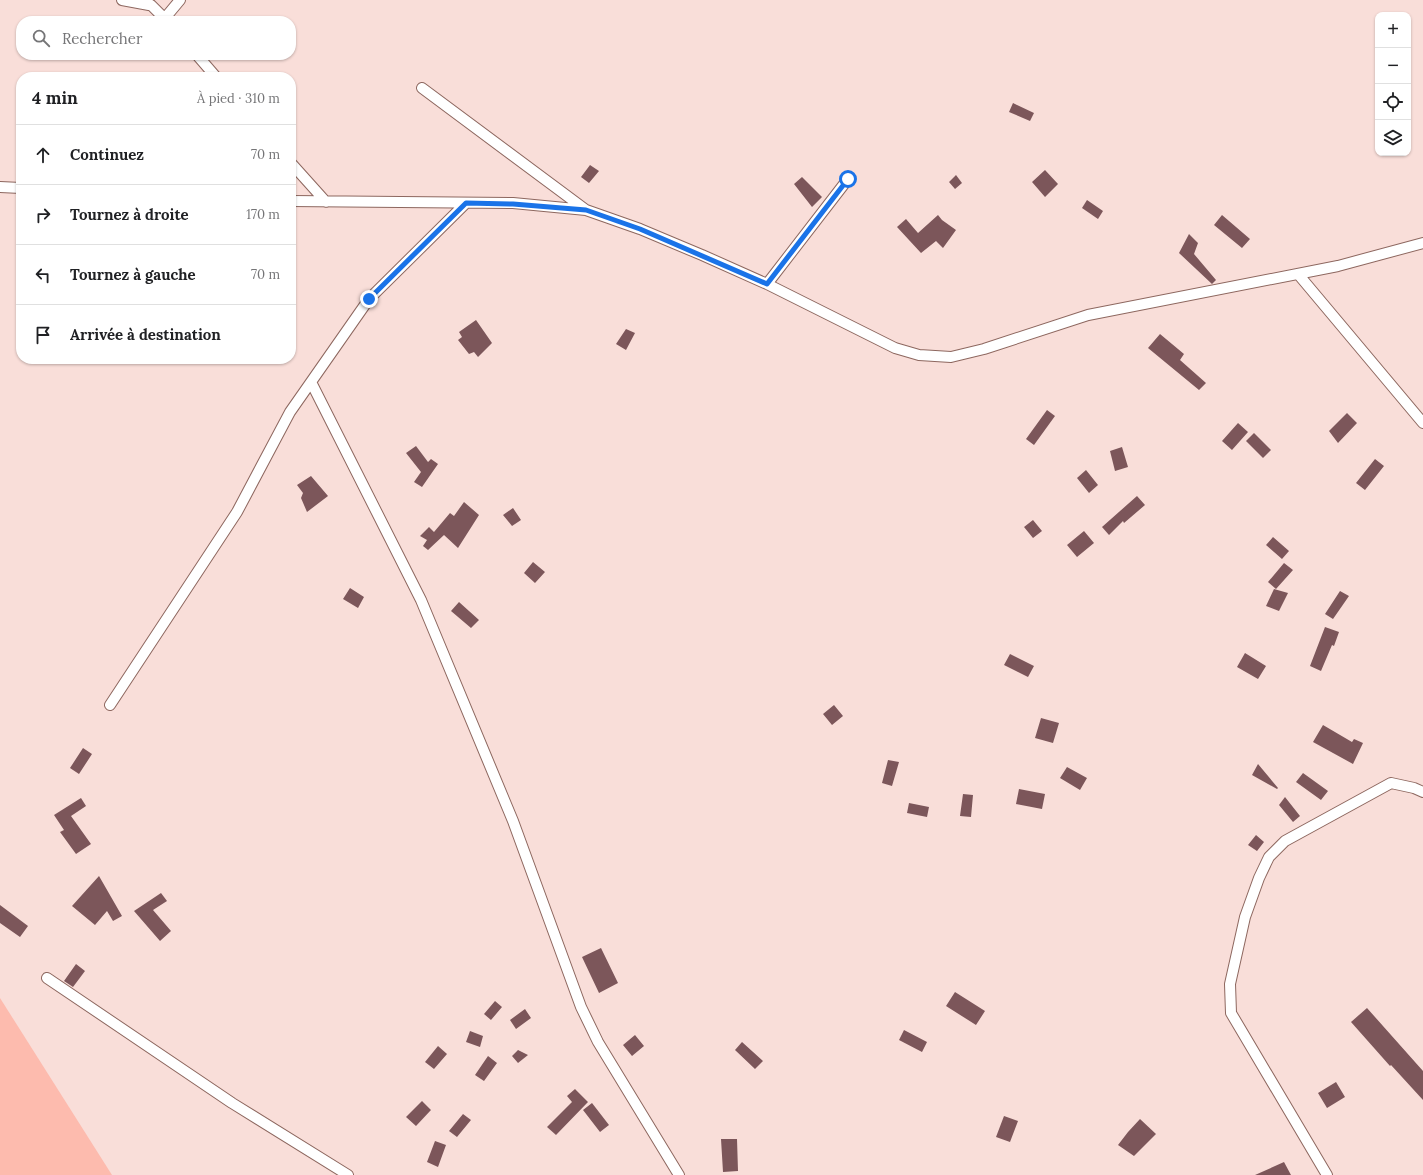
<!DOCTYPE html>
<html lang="fr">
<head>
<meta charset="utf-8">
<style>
  :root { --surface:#fff; --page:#f2f2f2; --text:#202124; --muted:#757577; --line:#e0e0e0 }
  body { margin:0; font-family:Lora,serif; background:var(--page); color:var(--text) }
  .controls { position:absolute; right:12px; top:12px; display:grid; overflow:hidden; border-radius:8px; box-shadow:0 1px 3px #0004 }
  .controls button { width:36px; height:36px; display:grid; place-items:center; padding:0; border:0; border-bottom:1px solid var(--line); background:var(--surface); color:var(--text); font:20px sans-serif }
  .stop { position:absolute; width:12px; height:12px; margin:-9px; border:3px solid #1a73e8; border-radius:50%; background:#fff }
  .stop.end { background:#1a73e8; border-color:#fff; box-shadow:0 1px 4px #0008 }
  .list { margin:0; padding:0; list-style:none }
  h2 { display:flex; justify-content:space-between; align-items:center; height:52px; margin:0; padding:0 16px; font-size:17px }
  h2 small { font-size:13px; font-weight:400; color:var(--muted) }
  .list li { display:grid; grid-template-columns:26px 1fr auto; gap:12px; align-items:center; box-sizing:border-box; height:60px; padding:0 16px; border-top:1px solid var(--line) }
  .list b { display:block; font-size:15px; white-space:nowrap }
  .list em { font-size:13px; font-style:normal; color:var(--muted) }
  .icon { flex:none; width:22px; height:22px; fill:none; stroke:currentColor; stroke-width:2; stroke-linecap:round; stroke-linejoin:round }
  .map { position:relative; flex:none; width:1423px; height:1175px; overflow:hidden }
  .search { position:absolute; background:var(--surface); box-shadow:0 1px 3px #0004; left:16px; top:16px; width:280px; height:44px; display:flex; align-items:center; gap:10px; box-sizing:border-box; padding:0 14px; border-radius:16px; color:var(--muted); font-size:15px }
  .panel { position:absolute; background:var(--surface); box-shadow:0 1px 3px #0004; left:16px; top:72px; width:280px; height:292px; border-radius:16px }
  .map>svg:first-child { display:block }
  .green { fill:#fdbbae }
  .building { fill:#7c565a }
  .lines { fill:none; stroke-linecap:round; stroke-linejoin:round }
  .minor-casing { stroke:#8d675f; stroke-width:12 }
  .minor { stroke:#fff; stroke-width:10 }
  .route { stroke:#1a73e8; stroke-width:5 }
</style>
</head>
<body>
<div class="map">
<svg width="1423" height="1175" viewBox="0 0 1423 1175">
  <rect width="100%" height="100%" fill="#f9ded9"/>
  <path class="green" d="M0,998L112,1175H0Z"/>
  <path class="building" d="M1013,103L1034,113L1030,121L1009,112Z
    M590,165L599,171L589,183L581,177Z
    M1045,170L1058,184L1045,197L1032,182Z
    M956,175L962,183L955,189L949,182Z
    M802,177L822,197L812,207L794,184Z
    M1087,200L1103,211L1098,219L1082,208Z
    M938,215L942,220L956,230L943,248L936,241L921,253L897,227L906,219L918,233Z
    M1222,215L1250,239L1242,248L1214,225Z
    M1189,234L1198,243L1194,254L1216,280L1212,284L1179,253Z
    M476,320L492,343L478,357L474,352L469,354L458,340L462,337L459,332Z
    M626,329L635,333L626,350L616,344Z
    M1160,334L1184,354L1180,360L1206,383L1199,390L1148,348Z
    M1047,410L1055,416L1034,445L1026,439Z
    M1347,413L1357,423L1338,443L1329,431Z
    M1238,423L1248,432L1232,450L1222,441Z
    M1254,433L1271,450L1263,458L1246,441Z
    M416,446L428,462L431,459L438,464L422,487L414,482L421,472L406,453Z
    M1122,447L1128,467L1115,471L1110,451Z
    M1375,459L1384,466L1365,490L1356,483Z
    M1086,470L1098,485L1089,493L1077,478Z
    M311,476L328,496L307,512L301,498L303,493L297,485Z
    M1137,496L1145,505L1124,523L1123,521L1109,535L1102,527Z
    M464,502L479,515L458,548L444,535L428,550L423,546L427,540L420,536L429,527L434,532L450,513L454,516Z
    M513,508L521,520L512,526L503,515Z
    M1033,520L1042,531L1033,538L1024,527Z
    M1084,531L1094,543L1077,557L1067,545Z
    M1273,537L1289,551L1282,559L1266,545Z
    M533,562L545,572L535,583L524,573Z
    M1284,563L1293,570L1276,589L1268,582Z
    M350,588L364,597L358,608L343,599Z
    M1274,589L1288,593L1279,611L1266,606Z
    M1340,591L1349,596L1333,619L1325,614Z
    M459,602L479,620L471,628L451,611Z
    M1325,627L1339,632L1334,646L1332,645L1321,671L1310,666Z
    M1245,653L1266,666L1258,679L1237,667Z
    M1010,654L1034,666L1028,677L1004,665Z
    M834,705L843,716L832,725L823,714Z
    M1041,718L1059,723L1053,743L1035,738Z
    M1323,725L1352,742L1354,739L1363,743L1353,764L1313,742Z
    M83,748L92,754L79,774L70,768Z
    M888,760L899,762L892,786L882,783Z
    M1258,764L1278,788L1277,789L1252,775Z
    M1067,767L1087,778L1080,790L1060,778Z
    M1303,773L1328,791L1321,800L1296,782Z
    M1019,789L1045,794L1042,809L1016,804Z
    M963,794L973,795L971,817L960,816Z
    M1285,797L1300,816L1293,822L1279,805Z
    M81,798L86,806L71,816L91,844L76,854L60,832L64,830L54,815Z
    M909,803L929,807L927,817L907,813Z
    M1256,835L1264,842L1257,851L1248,845Z
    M99,876L122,916L113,921L107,911L95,925L72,906Z
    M161,893L167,901L153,910L171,931L160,941L134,911Z
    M0,905L28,926L20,937L0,923Z
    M601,948L618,983L599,993L582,957Z
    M76,964L85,971L73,987L64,981Z
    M955,992L985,1011L976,1025L946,1006Z
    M495,1001L502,1007L491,1020L484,1014Z
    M1367,1008L1423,1071V1100L1391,1065L1390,1066L1351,1022Z
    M525,1009L531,1018L516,1029L510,1020Z
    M904,1030L927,1042L922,1052L899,1040Z
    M470,1031L483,1036L480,1047L466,1042Z
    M635,1035L644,1046L632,1056L623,1045Z
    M742,1042L763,1061L755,1069L735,1050Z
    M438,1046L447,1054L434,1069L425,1062Z
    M518,1050L528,1055L518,1063L512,1056Z
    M488,1056L497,1063L484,1081L475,1075Z
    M1336,1082L1345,1097L1327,1108L1318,1093Z
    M575,1089L588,1102L556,1135L547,1127L572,1102L567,1096Z
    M422,1101L431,1110L416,1126L406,1117Z
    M592,1103L609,1125L600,1132L583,1110Z
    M463,1114L471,1120L457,1137L449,1131Z
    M1004,1116L1018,1121L1010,1142L996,1137Z
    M1140,1119L1156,1134L1134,1156L1118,1145L1128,1132Z
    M721,1139H737L738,1171L723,1172Z
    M435,1141L446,1145L438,1167L427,1162Z
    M1284,1162L1291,1175H1255Z"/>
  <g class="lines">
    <g class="minor-casing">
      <path id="minor" d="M122,0L149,5
        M142,0L151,5L167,21
        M165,18L180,0
        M197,55L216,77
        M422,88L586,210
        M291,163L326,202
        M0,187L21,188
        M291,201L513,203L586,210L640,229L702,255L767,284L895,348L919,355L951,357L984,349L1088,315L1338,266L1423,243
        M1298,274L1423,423
        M767,284L848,179
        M311,382L421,600L513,821L581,1007L598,1042L679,1175
        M110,705L237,512L290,412L369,299L466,203
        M47,978L232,1103L348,1175
        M1327,1175L1231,1013L1230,984L1245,917L1259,878L1269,857L1285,841L1391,783L1414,788L1423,792"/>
    </g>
    <use href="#minor" class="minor"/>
  </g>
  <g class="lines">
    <path class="route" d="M369,299L466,203L513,204L586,210L640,229L767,284L848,179"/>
  </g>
</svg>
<div class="controls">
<button>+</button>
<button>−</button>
<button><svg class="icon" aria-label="locate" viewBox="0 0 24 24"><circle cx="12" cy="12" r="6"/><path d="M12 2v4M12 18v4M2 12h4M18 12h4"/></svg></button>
<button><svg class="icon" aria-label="layers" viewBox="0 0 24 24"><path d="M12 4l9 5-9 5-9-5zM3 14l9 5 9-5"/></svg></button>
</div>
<div class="stop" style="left:848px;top:179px"></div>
<div class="stop end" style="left:369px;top:299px"></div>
<div class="search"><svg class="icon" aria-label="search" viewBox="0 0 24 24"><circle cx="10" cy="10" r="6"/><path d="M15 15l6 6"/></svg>Rechercher</div>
<section class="panel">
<h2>4 min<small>À pied · 310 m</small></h2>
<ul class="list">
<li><svg class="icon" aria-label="ahead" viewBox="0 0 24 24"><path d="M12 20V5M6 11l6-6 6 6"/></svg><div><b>Continuez</b></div><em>70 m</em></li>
<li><svg class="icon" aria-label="right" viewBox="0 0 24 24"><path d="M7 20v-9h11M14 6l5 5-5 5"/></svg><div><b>Tournez à droite</b></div><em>170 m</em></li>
<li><svg class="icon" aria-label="left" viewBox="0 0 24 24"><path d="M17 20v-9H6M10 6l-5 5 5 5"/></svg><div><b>Tournez à gauche</b></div><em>70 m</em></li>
<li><svg class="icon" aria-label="arrive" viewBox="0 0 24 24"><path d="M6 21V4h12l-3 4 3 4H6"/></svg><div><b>Arrivée à destination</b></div></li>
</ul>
</section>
</div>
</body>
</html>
